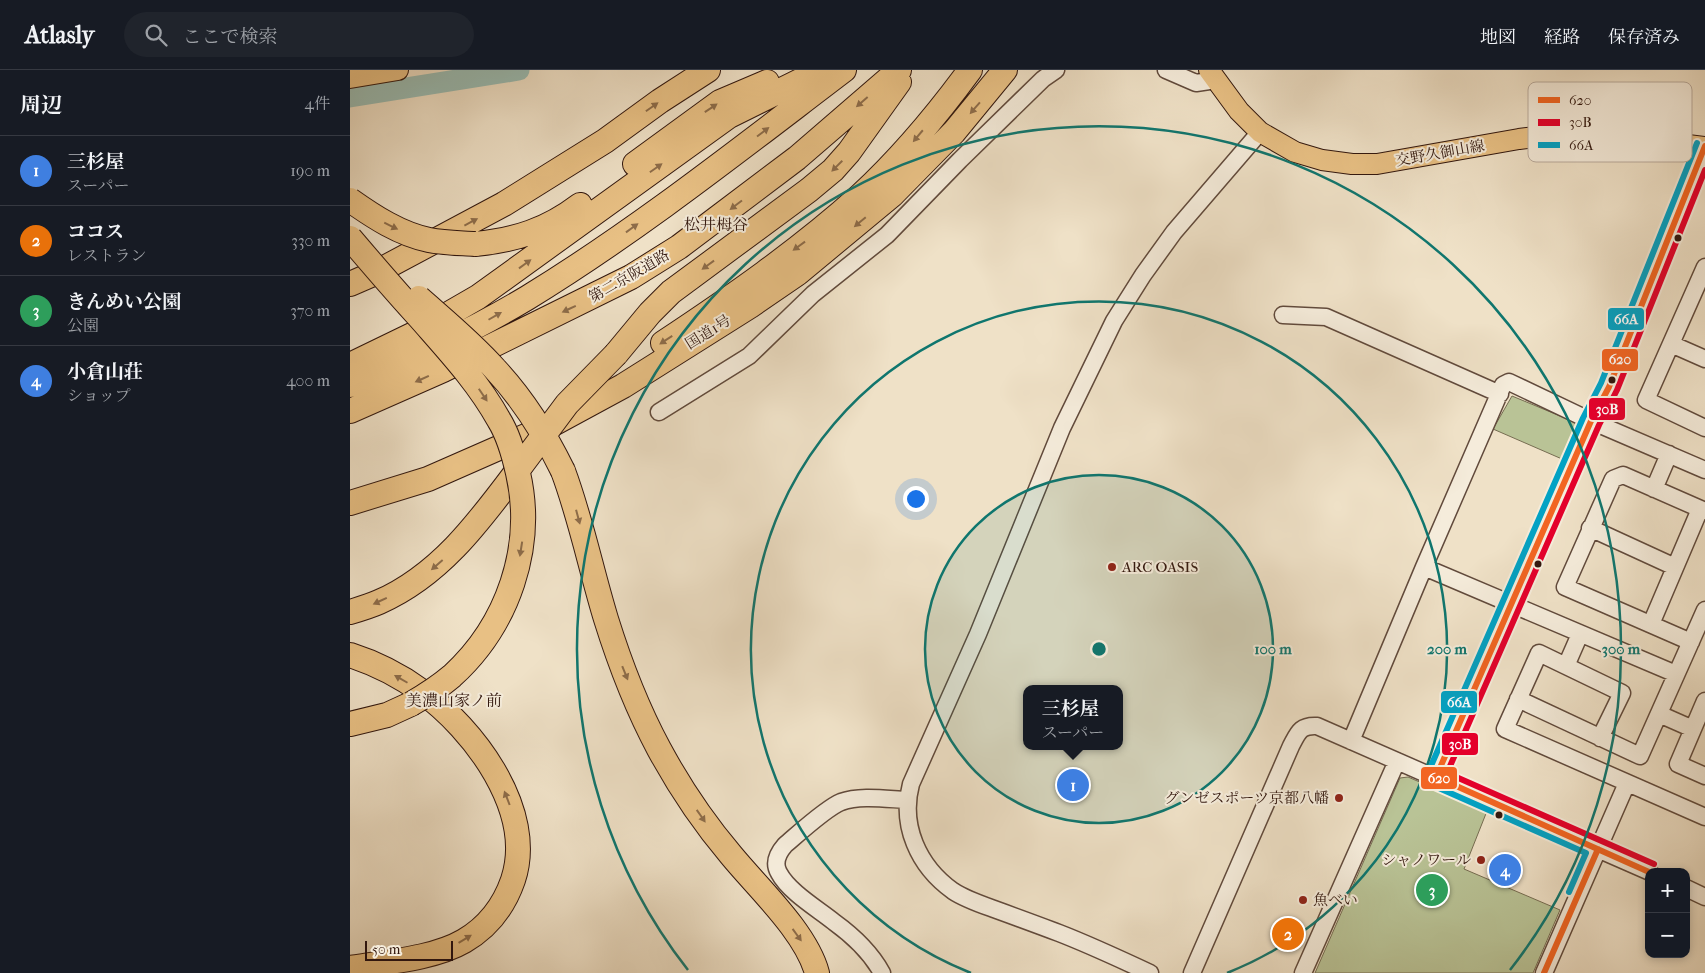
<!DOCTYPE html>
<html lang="ja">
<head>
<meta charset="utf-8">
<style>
  :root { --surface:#171b24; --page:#20242c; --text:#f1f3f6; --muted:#9ea1a6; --line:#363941; --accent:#2563eb }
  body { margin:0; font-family:"IM FELL French Canon","Noto Serif JP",serif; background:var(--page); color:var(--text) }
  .controls { position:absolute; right:15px; bottom:15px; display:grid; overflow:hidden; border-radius:10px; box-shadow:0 2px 8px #0003 }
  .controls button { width:45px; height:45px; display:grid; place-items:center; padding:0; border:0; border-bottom:1px solid var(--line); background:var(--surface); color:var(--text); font:25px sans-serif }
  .scale { position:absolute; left:15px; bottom:12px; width:88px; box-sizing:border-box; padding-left:5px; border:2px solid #32170e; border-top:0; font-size:14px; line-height:18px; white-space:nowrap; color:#32170e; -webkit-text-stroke:4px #f5ecdb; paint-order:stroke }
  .you { position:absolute; left:565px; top:428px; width:18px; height:18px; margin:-12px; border:4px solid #fff; border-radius:50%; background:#1a73e8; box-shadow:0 0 0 8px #1a73e833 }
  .badge { display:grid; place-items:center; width:32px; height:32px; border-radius:50%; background:var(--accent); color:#fff; font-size:16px; font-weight:700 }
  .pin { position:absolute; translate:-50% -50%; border:2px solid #fff; box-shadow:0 1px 5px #0006 }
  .popup { position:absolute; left:673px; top:615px; width:100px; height:65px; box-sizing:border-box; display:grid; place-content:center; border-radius:10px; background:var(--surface); filter:drop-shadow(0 1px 4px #0005); font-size:16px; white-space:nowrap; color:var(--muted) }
  .popup b { font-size:19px; color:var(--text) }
  .popup::after { content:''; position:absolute; left:50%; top:100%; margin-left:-10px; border:10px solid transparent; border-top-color:var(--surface) }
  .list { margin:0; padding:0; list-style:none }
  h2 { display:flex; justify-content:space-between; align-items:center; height:65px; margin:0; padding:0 20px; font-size:21px }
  h2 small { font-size:16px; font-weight:400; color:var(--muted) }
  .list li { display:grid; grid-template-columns:32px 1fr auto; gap:15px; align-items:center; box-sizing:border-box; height:70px; padding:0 20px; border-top:1px solid var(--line) }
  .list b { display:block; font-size:19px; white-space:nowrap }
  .list p { margin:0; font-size:16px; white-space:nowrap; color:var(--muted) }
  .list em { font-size:16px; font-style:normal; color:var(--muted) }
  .icon { flex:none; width:28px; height:28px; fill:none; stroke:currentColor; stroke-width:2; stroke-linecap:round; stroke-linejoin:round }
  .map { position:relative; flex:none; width:1355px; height:903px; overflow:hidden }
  header { display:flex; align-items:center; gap:30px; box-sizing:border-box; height:70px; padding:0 25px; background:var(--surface); border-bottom:1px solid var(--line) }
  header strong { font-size:24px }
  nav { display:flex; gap:28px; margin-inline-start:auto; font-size:18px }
  .search { width:350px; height:45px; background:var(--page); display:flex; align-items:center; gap:12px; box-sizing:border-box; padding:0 18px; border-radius:28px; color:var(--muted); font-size:19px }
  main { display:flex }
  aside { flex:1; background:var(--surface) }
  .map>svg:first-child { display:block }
  .green { fill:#b9c396; stroke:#766d52 }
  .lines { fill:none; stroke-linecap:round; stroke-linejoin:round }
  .river { stroke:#9abeb6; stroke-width:21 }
  .minor-casing { stroke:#614a3c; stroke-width:19 }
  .major-casing { stroke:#32170e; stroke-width:22 }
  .highway-casing { stroke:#32170e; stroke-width:26 }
  .minor { stroke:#f5ecdb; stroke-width:16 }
  .major { stroke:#e8c084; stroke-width:20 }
  .highway { stroke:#e8c084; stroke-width:24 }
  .highway-bridge-casing { stroke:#32170e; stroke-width:26; stroke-linecap:butt }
  .highway-bridge { stroke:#e8c084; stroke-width:24 }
  .bus-1-casing { stroke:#f5ecdb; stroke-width:10 }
  .bus-2-casing { stroke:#f5ecdb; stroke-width:10 }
  .bus-3-casing { stroke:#f5ecdb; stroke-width:10 }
  .bus-1 { stroke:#f26522; stroke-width:6 }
  .bus-2 { stroke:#e4002b; stroke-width:6 }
  .bus-3 { stroke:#02a2c4; stroke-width:6 }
  .oneway { fill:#8d6c49 }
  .ring { fill:none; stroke:#0f766e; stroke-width:2.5 }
  .bus-dot { fill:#32170e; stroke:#f5ecdb; stroke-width:2 }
  .poi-dot { fill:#8f2418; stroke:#f5ecdb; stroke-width:2 }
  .labels { text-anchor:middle; stroke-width:4; stroke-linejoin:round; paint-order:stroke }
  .street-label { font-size:15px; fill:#32170e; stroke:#f5ecdb }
  .poi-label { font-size:15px; fill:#32170e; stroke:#f5ecdb; text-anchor:start }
  .neighbourhood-label { font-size:16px; fill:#32170e; stroke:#f5ecdb }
  .key { fill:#f5ecdb; stroke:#baac9e; stroke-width:1 }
  .key-label { font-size:14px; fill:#32170e }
  .centre { fill:#0f766e; stroke:#f5ecdb; stroke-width:2.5 }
  .ring-label { font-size:15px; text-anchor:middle; font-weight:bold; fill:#0f766e; stroke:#f5ecdb; stroke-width:4; stroke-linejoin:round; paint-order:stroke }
  .line-badge { stroke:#f5ecdb; stroke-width:2 }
  .badge-label { font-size:14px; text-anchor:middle; font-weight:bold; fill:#fff }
</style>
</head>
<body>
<header>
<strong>Atlasly</strong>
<div class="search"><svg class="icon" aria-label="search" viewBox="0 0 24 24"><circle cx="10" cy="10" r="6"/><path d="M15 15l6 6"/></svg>ここで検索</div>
<nav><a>地図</a><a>経路</a><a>保存済み</a></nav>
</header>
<main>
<aside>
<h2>周辺<small>4件</small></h2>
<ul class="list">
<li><span class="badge" style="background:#3f7fe0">1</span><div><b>三杉屋</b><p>スーパー</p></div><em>190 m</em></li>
<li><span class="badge" style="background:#e8710a">2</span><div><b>ココス</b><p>レストラン</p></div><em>330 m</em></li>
<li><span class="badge" style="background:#2e9e5b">3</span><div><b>きんめい公園</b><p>公園</p></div><em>370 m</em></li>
<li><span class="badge" style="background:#3f7fe0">4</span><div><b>小倉山荘</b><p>ショップ</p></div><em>400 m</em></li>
</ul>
</aside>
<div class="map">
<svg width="1355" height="903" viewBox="0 0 1355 903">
  <rect width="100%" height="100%" fill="#efe1c7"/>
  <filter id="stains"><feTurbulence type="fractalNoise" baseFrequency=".004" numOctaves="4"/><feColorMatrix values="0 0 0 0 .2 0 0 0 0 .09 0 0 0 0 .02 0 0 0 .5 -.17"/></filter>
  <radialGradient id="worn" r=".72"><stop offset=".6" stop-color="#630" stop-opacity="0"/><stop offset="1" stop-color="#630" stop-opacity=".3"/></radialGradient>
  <path class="green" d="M1162,326L1227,353L1212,389L1143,359Z
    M1058,707L1137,741L1114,799L1210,840L1183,903H965L1050,708Z"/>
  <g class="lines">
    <path class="river" d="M0,27L169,0"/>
    <g class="minor-casing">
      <path id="minor" d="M816,0L846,13L866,10
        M1355,197L1296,330L1355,358
        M933,245L976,247L1150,324
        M1321,274L1355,289
        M309,342L399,286L463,224L537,165L610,90L693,9L706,0
        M1304,419L1319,384
        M1240,458L1325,497
        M1074,497L1326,604
        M1301,554L1350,439
        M1341,572L1215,517L1263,409L1273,405L1355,441
        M1216,596L1230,564
        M1168,629L1290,686L1355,540
        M1355,631L1328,694L1355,706
        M1309,644L1343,659
        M1250,668L1272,623L1189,583L1155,659L1355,747
        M1001,671L1074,497L1153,315L1159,312L1241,351L1355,400
        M1086,707L1241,351L1259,317L1355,76
        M1336,818L1355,827
        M532,903C521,883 502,865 484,852C468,839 439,822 429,803C423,793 428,783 435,775C448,764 476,738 491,732C510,725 536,729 557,730
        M800,903C770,889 740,875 709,863C688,855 666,847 644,839C630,834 615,829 603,821C568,796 550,755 561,714L628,564L712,358L764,251L793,205L824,162L910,62
        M842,903L941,676C948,663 950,655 967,656L1300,802
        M953,903L1047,691
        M1194,903L1277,713"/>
    </g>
    <g class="major-casing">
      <path id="major" d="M859,0L889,41L910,62L945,82L972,90L1002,94H1027L1169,69L1220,63L1266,66L1355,77
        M0,8L48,0"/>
    </g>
    <g class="highway-casing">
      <path id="highway" d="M285,94L370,32L417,12
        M125,174C166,170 197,160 230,135
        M0,214L23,204L154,134L255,71L310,31L358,0
        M313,273C381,228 450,180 510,126C551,88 587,45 620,0
        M266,284L300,243L321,222L459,120L483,100L499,82L549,12
        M0,295L64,264L128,227L379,46L472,0
        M0,315C61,290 120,262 177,228C288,160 390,79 494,0
        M0,341L93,300L281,207L329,177L447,88L549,0
        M213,401C231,449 241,500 256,549C270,594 287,638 309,679C329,716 353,752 381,785C408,818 456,862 467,903
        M0,433L78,409L201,355L273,316L400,236L448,203L542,125L604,62L655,0
        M0,542C10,539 20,536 29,532C91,505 131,449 170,397
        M0,585C25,593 49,605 71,621C124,659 186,741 163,810C154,836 138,857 114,871C83,889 35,892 0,898
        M0,654L37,645L61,634"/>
    </g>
    <use href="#minor" class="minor"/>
    <use href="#major" class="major"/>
    <use href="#highway" class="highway"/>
    <g class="highway-bridge-casing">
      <path id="highway-bridge" d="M0,130C24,147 50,164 79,170C94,173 110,173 125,174
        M0,168C23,195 46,222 70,248C98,280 128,312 149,350C159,366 164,385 168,403C185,477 158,555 102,606C89,617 75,626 61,634
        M69,228C95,251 122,273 145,299C173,329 195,364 213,401
        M170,397L217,334L266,284"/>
    </g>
    <use href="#highway-bridge" class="highway-bridge"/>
    <g class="bus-1-casing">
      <path id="bus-1" d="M1299,802L1086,707L1241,351L1259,317L1355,76
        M1194,903L1248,779"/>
    </g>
    <g class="bus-2-casing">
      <path id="bus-2" d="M1304,794L1097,703L1249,355L1267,320L1355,100"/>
    </g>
    <g class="bus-3-casing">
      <path id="bus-3" d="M1219,822L1236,783L1082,715L1078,711L1077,705L1233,348L1251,313L1347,73"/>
    </g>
    <use href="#bus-1" class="bus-1"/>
    <use href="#bus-2" class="bus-2"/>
    <use href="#bus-3" class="bus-3"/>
  </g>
  <defs><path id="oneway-solid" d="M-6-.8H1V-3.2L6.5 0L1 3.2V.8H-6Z" transform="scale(1.25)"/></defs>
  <g class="oneway">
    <use href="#oneway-solid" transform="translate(512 32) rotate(139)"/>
    <use href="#oneway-solid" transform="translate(302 37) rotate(-35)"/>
    <use href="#oneway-solid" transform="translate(361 38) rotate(-34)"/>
    <use href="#oneway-solid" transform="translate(625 38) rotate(131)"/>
    <use href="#oneway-solid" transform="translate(413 62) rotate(-37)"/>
    <use href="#oneway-solid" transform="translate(568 66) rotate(130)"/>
    <use href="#oneway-solid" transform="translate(487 96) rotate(135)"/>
    <use href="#oneway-solid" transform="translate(306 98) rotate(-35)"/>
    <use href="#oneway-solid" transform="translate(386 135) rotate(143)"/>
    <use href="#oneway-solid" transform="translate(121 152) rotate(-28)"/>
    <use href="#oneway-solid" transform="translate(510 152) rotate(140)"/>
    <use href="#oneway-solid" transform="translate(41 156) rotate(26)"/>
    <use href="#oneway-solid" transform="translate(282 158) rotate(-36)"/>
    <use href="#oneway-solid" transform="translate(449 176) rotate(144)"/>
    <use href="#oneway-solid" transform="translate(175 194) rotate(-36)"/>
    <use href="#oneway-solid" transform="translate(358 195) rotate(144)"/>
    <use href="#oneway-solid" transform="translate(219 239) rotate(155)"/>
    <use href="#oneway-solid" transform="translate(145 246) rotate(-30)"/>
    <use href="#oneway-solid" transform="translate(316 270) rotate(147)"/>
    <use href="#oneway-solid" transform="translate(72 309) rotate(156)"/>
    <use href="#oneway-solid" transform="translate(133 325) rotate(56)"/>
    <use href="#oneway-solid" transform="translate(228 447) rotate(75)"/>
    <use href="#oneway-solid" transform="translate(171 479) rotate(99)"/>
    <use href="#oneway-solid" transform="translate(87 495) rotate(139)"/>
    <use href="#oneway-solid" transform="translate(30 531) rotate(155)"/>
    <use href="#oneway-solid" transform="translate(275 603) rotate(68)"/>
    <use href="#oneway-solid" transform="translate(51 609) rotate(-150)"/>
    <use href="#oneway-solid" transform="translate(157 728) rotate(-111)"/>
    <use href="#oneway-solid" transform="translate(351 746) rotate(55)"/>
    <use href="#oneway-solid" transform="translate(447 865) rotate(54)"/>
    <use href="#oneway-solid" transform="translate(115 869) rotate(-31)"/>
  </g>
  <circle cx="749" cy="579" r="174" fill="#0f766e" fill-opacity=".12"/>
  <g class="ring">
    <circle cx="749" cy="579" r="174"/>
    <path d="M621 903A348 348 0 1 1 877 903"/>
    <path d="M338 900A522 522 0 1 1 1160 900"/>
  </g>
  <g class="bus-dot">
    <circle cx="1328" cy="168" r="4.5"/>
    <circle cx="1262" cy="310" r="4.5"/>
    <circle cx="1188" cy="494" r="4.5"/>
    <circle cx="1149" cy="745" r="4.5"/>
  </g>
  <g class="poi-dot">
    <circle cx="762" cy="497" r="5"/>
    <circle cx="989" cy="728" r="5"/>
    <circle cx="1131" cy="790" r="5"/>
    <circle cx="953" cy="830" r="5"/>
  </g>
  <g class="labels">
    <g class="street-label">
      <text transform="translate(1090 83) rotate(-10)" y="5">交野久御山線</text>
      <text transform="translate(279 206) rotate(-30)" y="5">第二京阪道路</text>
      <text transform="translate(358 262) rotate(-32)" y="5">国道1号</text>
    </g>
    <g class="poi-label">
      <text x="772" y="502">ARC OASIS</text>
      <text x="979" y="733" text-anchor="end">グンゼスポーツ京都八幡</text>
      <text x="1121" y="795" text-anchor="end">シャノワール</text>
      <text x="963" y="835">魚べい</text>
    </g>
    <g class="neighbourhood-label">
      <text x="366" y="160">松井栂谷</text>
      <text x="104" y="636">美濃山家ノ前</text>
    </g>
  </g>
  <rect x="1178" y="12" width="164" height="80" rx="8" class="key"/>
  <rect x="1188" y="27" width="22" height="6" fill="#f26522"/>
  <rect x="1188" y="49" width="22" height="7" fill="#e4002b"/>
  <rect x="1188" y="72" width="22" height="6" fill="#02a2c4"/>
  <g class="key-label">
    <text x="1219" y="35">620</text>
    <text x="1219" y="57">30B</text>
    <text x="1219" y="80">66A</text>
  </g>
  <circle cx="749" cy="579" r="8" class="centre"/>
  <g class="ring-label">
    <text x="923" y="584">100 m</text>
    <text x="1097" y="584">200 m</text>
    <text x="1271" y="584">300 m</text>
  </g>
  <g class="line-badge">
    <rect x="1257" y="237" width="38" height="24" rx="5" fill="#02a2c4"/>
    <rect x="1251" y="278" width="38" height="24" rx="5" fill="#f26522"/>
    <rect x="1238" y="327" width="38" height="24" rx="5" fill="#e4002b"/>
    <rect x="1090" y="620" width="38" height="24" rx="5" fill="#02a2c4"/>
    <rect x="1091" y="662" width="38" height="24" rx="5" fill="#e4002b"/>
    <rect x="1070" y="696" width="38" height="24" rx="5" fill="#f26522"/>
  </g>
  <g class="badge-label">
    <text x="1276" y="254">66A</text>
    <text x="1270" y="294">620</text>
    <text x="1257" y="344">30B</text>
    <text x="1109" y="637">66A</text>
    <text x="1110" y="679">30B</text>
    <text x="1089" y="713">620</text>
  </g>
  <rect width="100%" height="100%" filter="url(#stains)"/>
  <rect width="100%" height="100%" fill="url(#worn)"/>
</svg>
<div class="controls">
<button>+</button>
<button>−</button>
</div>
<div class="scale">50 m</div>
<div class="you"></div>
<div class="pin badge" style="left:723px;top:715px;background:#3f7fe0">1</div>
<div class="popup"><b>三杉屋</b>スーパー</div>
<div class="pin badge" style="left:938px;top:864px;background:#e8710a">2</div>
<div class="pin badge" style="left:1082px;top:820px;background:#2e9e5b">3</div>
<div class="pin badge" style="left:1155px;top:800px;background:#3f7fe0">4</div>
</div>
</main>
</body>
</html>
